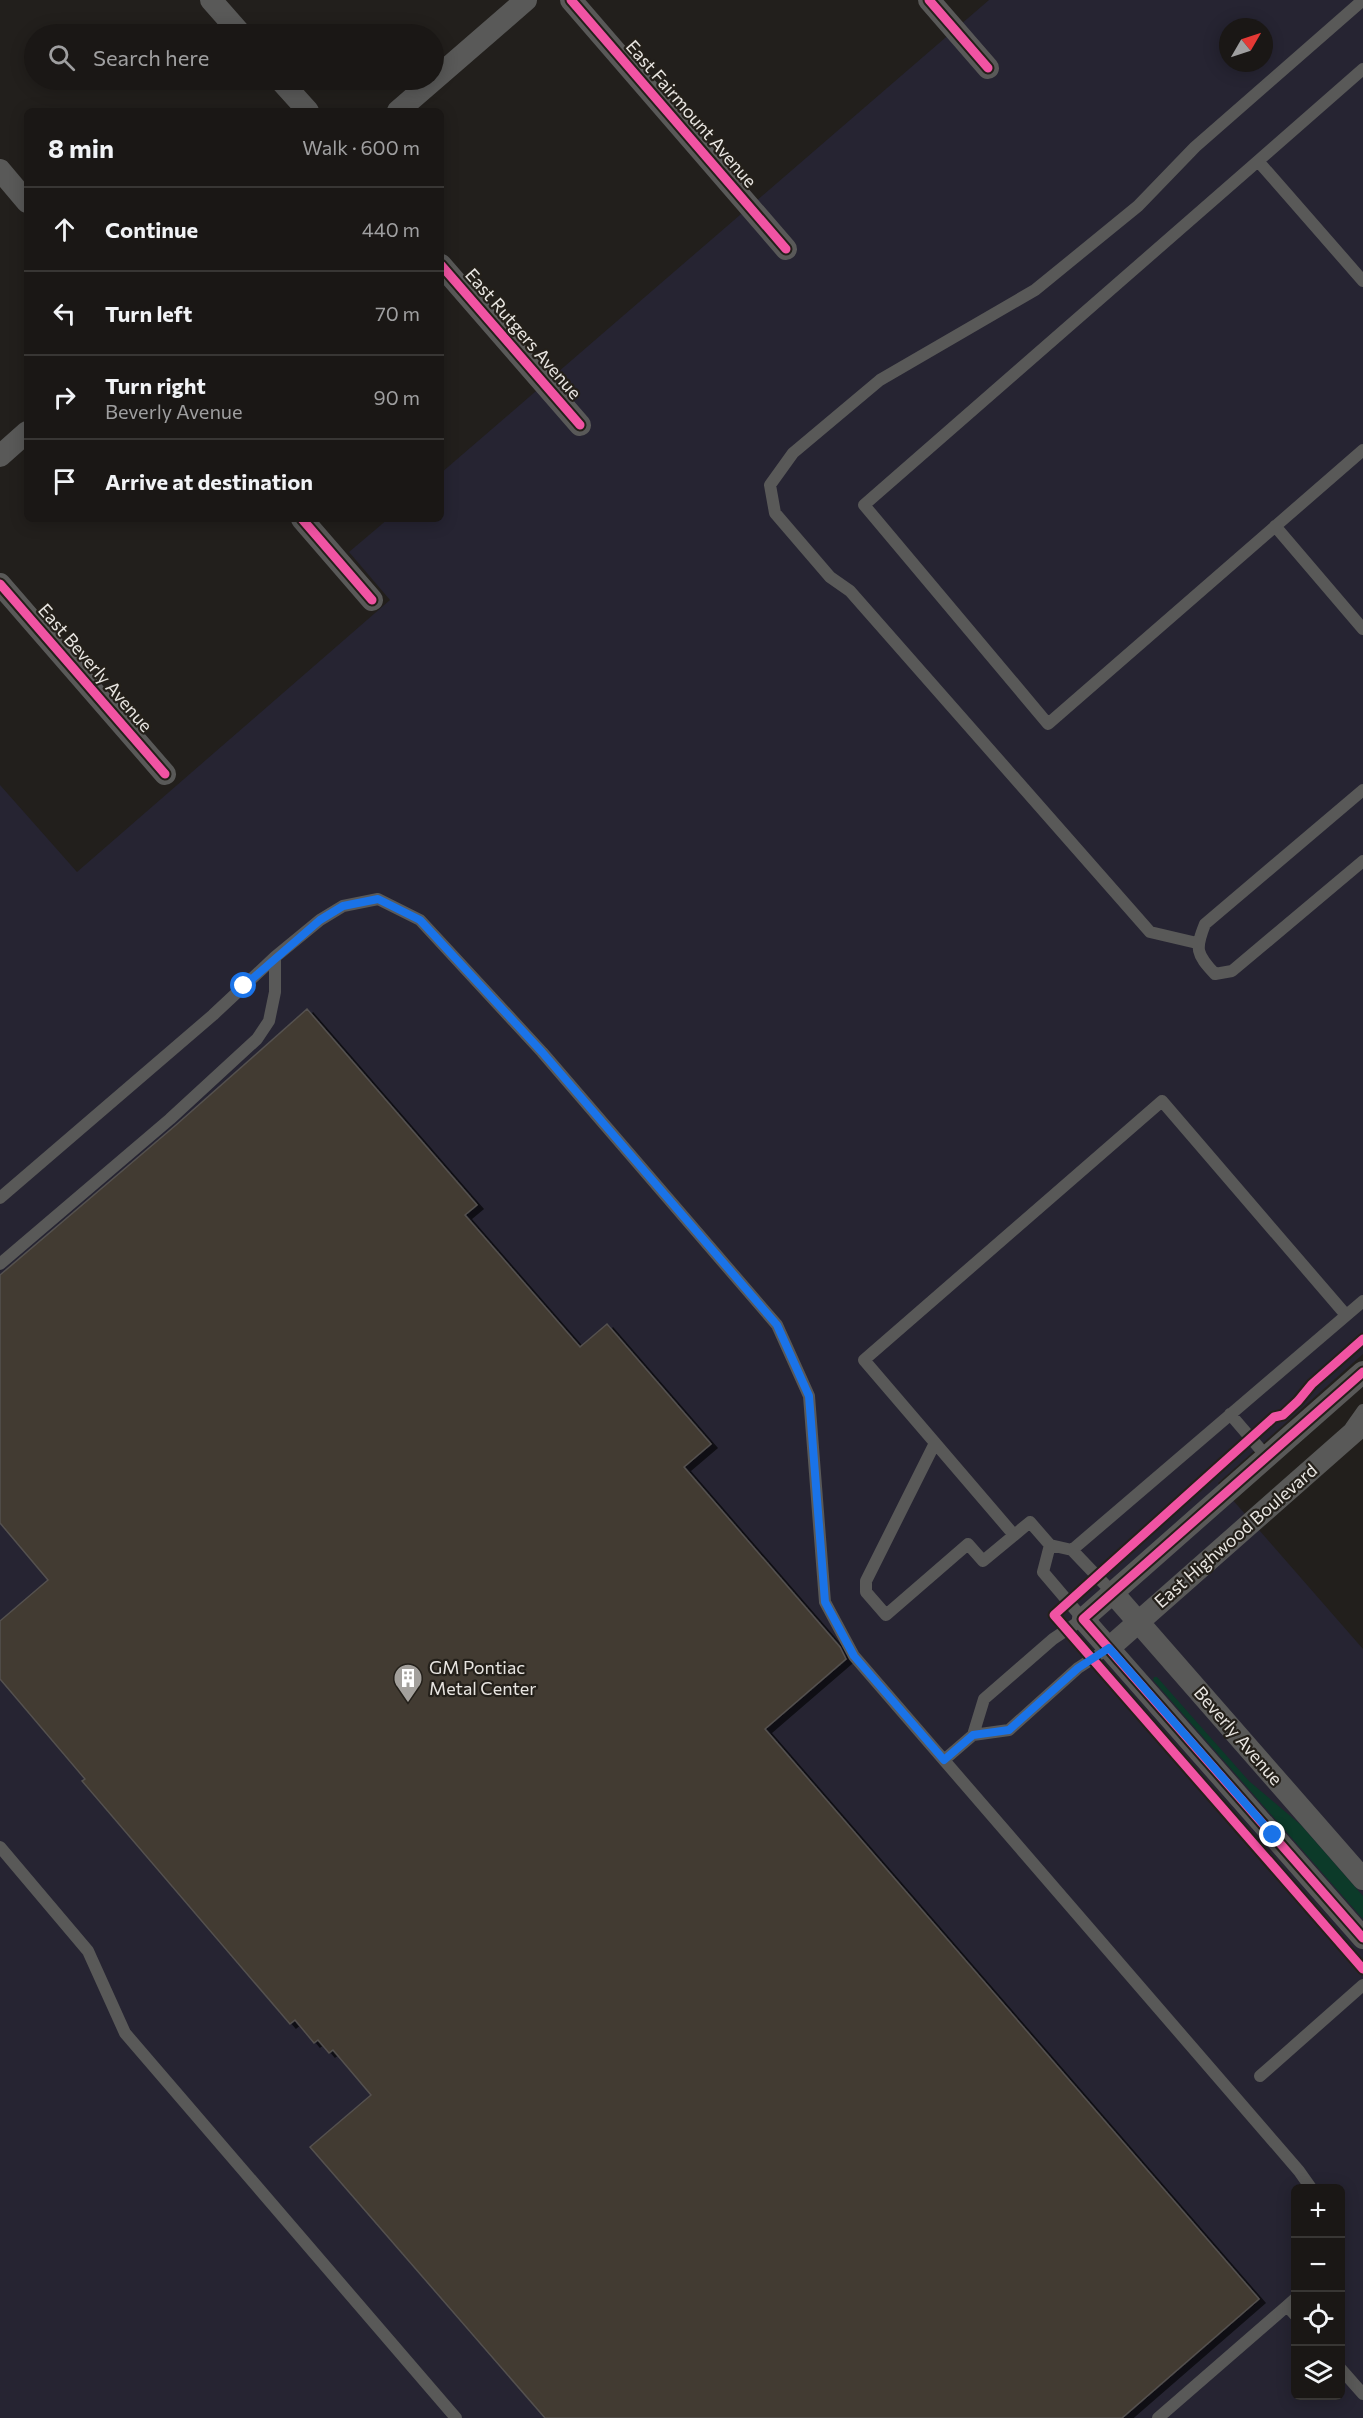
<!DOCTYPE html>
<html lang="en">
<head>
<meta charset="utf-8">
<style>
  :root { --surface:#1a1715; --page:#272422; --text:#f1f3f6; --muted:#9f9fa0; --line:#383634 }
  body { margin:0; font-family:Commissioner,sans-serif; background:var(--page); color:var(--text) }
  .controls { position:absolute; right:18px; bottom:18px; display:grid; overflow:hidden; border-radius:9px; box-shadow:0 3px 15px #0003 }
  .controls button { width:54px; height:54px; display:grid; place-items:center; padding:0; border:0; border-bottom:2px solid var(--line); background:var(--surface); color:var(--text); font:30px sans-serif }
  .compass { position:absolute; left:1219px; top:18px; width:54px; height:54px; border-radius:50%; background:var(--surface); box-shadow:0 3px 15px #0003; rotate:51deg }
  .stop { position:absolute; width:18px; height:18px; margin:-14px; border:4px solid #1a73e8; border-radius:50%; background:#fff }
  .stop.end { background:#1a73e8; border-color:#fff; box-shadow:0 2px 6px #0008 }
  .list { margin:0; padding:0; list-style:none }
  h2 { display:flex; justify-content:space-between; align-items:center; height:78px; margin:0; padding:0 24px; font-size:26px }
  h2 small { font-size:20px; font-weight:400; color:var(--muted) }
  .list li { display:grid; grid-template-columns:39px 1fr auto; gap:18px; align-items:center; box-sizing:border-box; height:84px; padding:0 24px; border-top:2px solid var(--line) }
  .list b { display:block; font-size:22px; white-space:nowrap }
  .list p { margin:0; font-size:20px; white-space:nowrap; color:var(--muted) }
  .list em { font-size:20px; font-style:normal; color:var(--muted) }
  .icon { flex:none; width:33px; height:33px; fill:none; stroke:currentColor; stroke-width:2; stroke-linecap:round; stroke-linejoin:round }
  .map { position:relative; flex:none; width:1363px; height:2418px; overflow:hidden }
  .search { position:absolute; background:var(--surface); box-shadow:0 3px 15px #0003; left:24px; top:24px; width:420px; height:66px; display:flex; align-items:center; gap:15px; box-sizing:border-box; padding:0 21px; border-radius:33px; color:var(--muted); font-size:22px }
  .panel { position:absolute; background:var(--surface); box-shadow:0 3px 15px #0003; left:24px; top:108px; width:420px; height:414px; border-radius:9px }
  .map>svg:first-child { display:block }
  .industrial { fill:#262432; fill-rule:evenodd }
  .green { fill:#0c3a29 }
  .building { fill:#433a31; stroke:#54514f; stroke-width:1.5; filter:url(#shadow) }
  .lines { fill:none; stroke-linecap:round; stroke-linejoin:round }
  .service { stroke:#595958; stroke-width:12 }
  .minor { stroke:#595958; stroke-width:22 }
  .cycleway-casing { stroke:#24201a; stroke-width:13 }
  .cycleway { stroke:#f153a3; stroke-width:9 }
  .route { stroke:#1a73e8; stroke-width:8 }
  .labels { text-anchor:middle; stroke-width:4.5; stroke-linejoin:round; paint-order:stroke }
  .street-label { font-size:18px; fill:#e8e5e1; stroke:#24201a }
  .poi-label { font-size:18px; fill:#e8e5e1; stroke:#24201a; text-anchor:start }
</style>
</head>
<body>
<div class="map">
<svg width="1363" height="2418" viewBox="0 0 1363 2418">
  <defs>
    <filter id="shadow"><feDropShadow dx="6" dy="4" stdDeviation="0" flood-color="#0009"/></filter>
  </defs>
  <rect width="100%" height="100%" fill="#221f1c"/>
  <path class="industrial" d="M989,0H1363V1354L1218,1483L1363,1649V2418H0V785L77,872L390,600L349,552L388,519H441V473ZM1228,27H1264V63H1228ZM1296,2188H1340V2396H1296Z"/>
  <path class="green" d="M1154,1677H1157L1249,1781L1301,1825L1363,1896V1919L1153,1680Z"/>
  <path class="building" d="M307,1009L477,1205L465,1215L580,1347L607,1324L711,1444L684,1467L840,1647L846,1659L765,1729L1259,2299L1122,2418H545L310,2147L371,2095L333,2050L329,2053L318,2040L314,2043L295,2020L290,2024L82,1781L85,1779L0,1679V1621L48,1580L0,1523V1275L176,1125Z"/>
  <g class="lines">
    <path class="service" d="M1258,161L1363,69
      M1363,281L1258,161L864,505L1048,724L1363,450
      M1275,526L1363,629
      M1363,790L1205,924C1195,949 1196,954 1215,974L1232,971L1363,861
      M1197,943L1150,932L850,591L830,577L775,513L770,485L793,453L880,380L1035,290L1138,206L1195,147L1363,0
      M0,1198L213,1015L275,957L320,920L343,906L378,899L420,920L542,1052L777,1325L809,1396L825,1602L854,1656L1299,2171L1311,2188
      M0,1264L170,1119L257,1039L269,1021L275,992V957
      M1230,1414L1267,1457
      M1351,1427L1363,1410
      M935,1443L866,1581V1592L886,1615L968,1544L983,1561L1030,1522L1050,1545L1072,1550L1113,1593
      M1014,1535L864,1360L1162,1101L1346,1315
      M1072,1550L1363,1301
      M973,1735L984,1699L1053,1639L1083,1619L1043,1572L1050,1545
      M944,1760L973,1735L1009,1730L1078,1668L1109,1648
      M0,1847L88,1951L125,2033L456,2418
      M1260,2076L1363,1985
      M1296,2298L1287,2306L1296,2316
      M1340,2368L1363,2394
      M1158,2418L1287,2306"/>
    <path class="minor" d="M211,0L241,34
      M571,0L786,249
      M929,0L988,68
      M280,80L308,111
      M398,111L526,0
      M0,170L27,202
      M441,265L580,425
      M0,456L27,432
      M302,519L372,600
      M0,584L165,774
      M1363,1372L1083,1619L1363,1938
      M1113,1593L1363,1879
      M1109,1648L1363,1424"/>
    <g class="cycleway-casing">
      <path id="cycleway" d="M571,0L786,249
        M929,0L988,68
        M441,265L580,425
        M302,519L372,600
        M0,584L165,774
        M1363,1339L1312,1384L1298,1401L1283,1415L1274,1417L1054,1615L1363,1969
        M1363,1372L1083,1619L1363,1938"/>
    </g>
    <use href="#cycleway" class="cycleway"/>
  </g>
  <g class="lines">
    <path class="route" d="M244,986L320,920L343,906L378,899L420,920L542,1052L777,1325L809,1396L825,1602L854,1656L944,1760L973,1735L1009,1730L1078,1668L1109,1648L1273,1835"/>
  </g>
  <defs>
    <g id="building-pin" transform="scale(1.5)"><path d="M0 17L-7.5 6A9.5 9.5 0 1 1 7.5 6Z" fill="#a3a09c" stroke="#24201a"/><path d="M-4-6H4V6H1V3H-1V6H-4ZM-2.5-4.3h1.7v1.8h-1.7ZM.8-4.3h1.7v1.8H.8ZM-2.5-1h1.7V.8h-1.7ZM.8-1h1.7V.8H.8Z" fill="#fff"/></g>
  </defs>
  <g fill-rule="evenodd">
    <use href="#building-pin" x="408" y="1678"/>
  </g>
  <g class="labels">
    <g class="street-label">
      <text transform="translate(691 114) rotate(49)" y="6">East Fairmount Avenue</text>
      <text transform="translate(523 334) rotate(49)" y="6">East Rutgers Avenue</text>
      <text transform="translate(95 668) rotate(49)" y="6">East Beverly Avenue</text>
      <text transform="translate(1236 1536) rotate(-41)" y="6">East Highwood Boulevard</text>
      <text transform="translate(1238 1736) rotate(49)" y="6">Beverly Avenue</text>
    </g>
    <g class="poi-label">
      <text x="429" y="1674">GM Pontiac<tspan x="429" dy="21">Metal Center</tspan></text>
    </g>
  </g>
</svg>
<div class="controls">
<button>+</button>
<button>−</button>
<button><svg class="icon" aria-label="locate" viewBox="0 0 24 24"><circle cx="12" cy="12" r="6"/><path d="M12 2v4M12 18v4M2 12h4M18 12h4"/></svg></button>
<button><svg class="icon" aria-label="layers" viewBox="0 0 24 24"><path d="M12 4l9 5-9 5-9-5zM3 14l9 5 9-5"/></svg></button>
</div>
<svg class="compass" viewBox="-18 -18 36 36"><path d="M0-13l5 13h-10z" fill="#e53935"/><path d="M0 13l5-13h-10z" fill="#9f9fa0"/></svg>
<div class="stop" style="left:244px;top:986px"></div>
<div class="stop end" style="left:1273px;top:1835px"></div>
<div class="search"><svg class="icon" aria-label="search" viewBox="0 0 24 24"><circle cx="10" cy="10" r="6"/><path d="M15 15l6 6"/></svg>Search here</div>
<section class="panel">
<h2>8 min<small>Walk · 600 m</small></h2>
<ul class="list">
<li><svg class="icon" aria-label="ahead" viewBox="0 0 24 24"><path d="M12 20V5M6 11l6-6 6 6"/></svg><div><b>Continue</b></div><em>440 m</em></li>
<li><svg class="icon" aria-label="left" viewBox="0 0 24 24"><path d="M17 20v-9H6M10 6l-5 5 5 5"/></svg><div><b>Turn left</b></div><em>70 m</em></li>
<li><svg class="icon" aria-label="right" viewBox="0 0 24 24"><path d="M7 20v-9h11M14 6l5 5-5 5"/></svg><div><b>Turn right</b><p>Beverly Avenue</p></div><em>90 m</em></li>
<li><svg class="icon" aria-label="arrive" viewBox="0 0 24 24"><path d="M6 21V4h12l-3 4 3 4H6"/></svg><div><b>Arrive at destination</b></div></li>
</ul>
</section>
</div>
</body>
</html>
